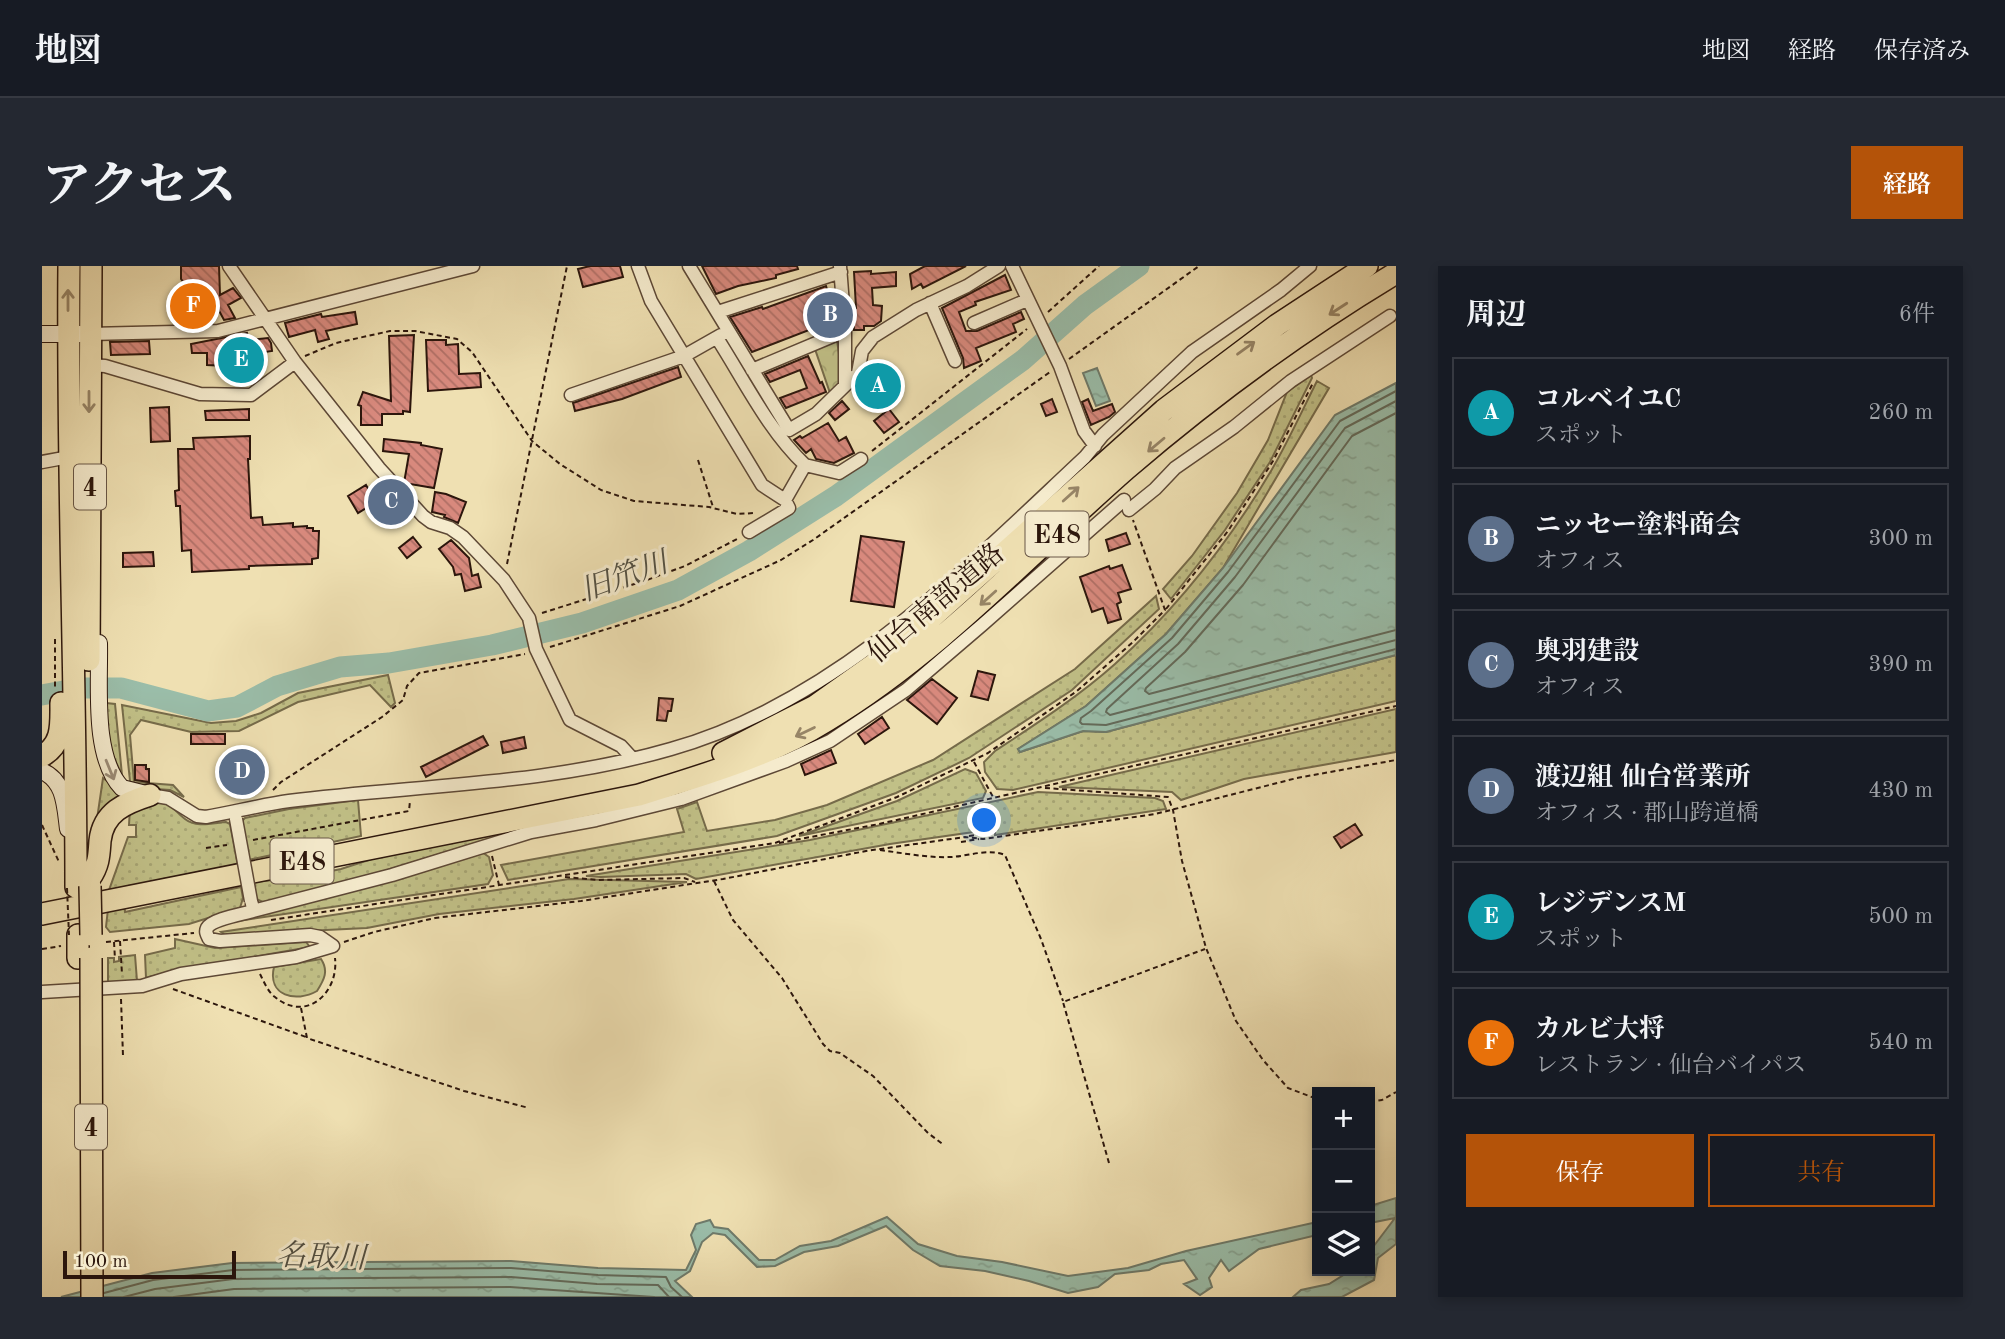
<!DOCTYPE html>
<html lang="ja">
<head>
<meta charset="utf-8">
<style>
  :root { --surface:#171b24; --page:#242831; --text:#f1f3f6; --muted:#9ea1a6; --line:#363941; --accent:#b45309 }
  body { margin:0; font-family:"Old Standard TT","Noto Serif JP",serif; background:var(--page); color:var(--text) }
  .controls { position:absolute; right:21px; bottom:21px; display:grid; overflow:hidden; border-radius:0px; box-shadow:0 4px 10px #0003 }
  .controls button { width:63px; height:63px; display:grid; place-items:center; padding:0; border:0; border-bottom:2px solid var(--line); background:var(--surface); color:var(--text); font:35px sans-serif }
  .scale { position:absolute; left:21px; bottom:18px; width:173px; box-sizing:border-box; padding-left:7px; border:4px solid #2c160c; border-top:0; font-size:19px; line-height:24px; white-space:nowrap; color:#2c160c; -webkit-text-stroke:5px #f5ebcd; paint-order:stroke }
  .you { position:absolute; left:943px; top:555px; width:24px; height:24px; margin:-18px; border:5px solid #fff; border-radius:50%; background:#1a73e8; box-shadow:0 0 0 10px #1a73e833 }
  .badge { display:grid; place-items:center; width:46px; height:46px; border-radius:50%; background:var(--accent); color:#fff; font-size:23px; font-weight:700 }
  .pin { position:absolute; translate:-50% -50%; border:4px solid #fff; box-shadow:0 2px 7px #0006 }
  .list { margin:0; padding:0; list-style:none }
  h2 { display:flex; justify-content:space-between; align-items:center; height:91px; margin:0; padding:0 28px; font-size:30px }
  h2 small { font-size:23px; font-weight:400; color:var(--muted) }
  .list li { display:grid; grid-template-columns:46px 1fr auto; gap:21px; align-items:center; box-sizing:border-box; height:112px; margin:0 14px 14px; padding:0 14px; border:2px solid var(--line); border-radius:0px }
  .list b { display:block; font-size:26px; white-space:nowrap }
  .list p { margin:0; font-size:23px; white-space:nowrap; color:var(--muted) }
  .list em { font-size:23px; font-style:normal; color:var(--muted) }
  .actions { display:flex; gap:14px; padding:21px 28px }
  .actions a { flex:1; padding:16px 0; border:2px solid var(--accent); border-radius:0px; text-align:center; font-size:24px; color:var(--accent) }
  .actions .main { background:var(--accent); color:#fff }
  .icon { flex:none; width:38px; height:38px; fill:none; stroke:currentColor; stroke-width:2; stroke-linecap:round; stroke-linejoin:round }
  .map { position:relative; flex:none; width:1354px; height:1031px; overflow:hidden; border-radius:0px }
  header { display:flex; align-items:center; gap:42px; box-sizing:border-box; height:98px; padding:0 35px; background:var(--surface); border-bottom:2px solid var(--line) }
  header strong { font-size:33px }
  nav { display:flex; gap:38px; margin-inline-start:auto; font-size:24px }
  .intro { display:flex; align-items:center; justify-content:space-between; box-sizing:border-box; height:168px; padding:0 42px }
  h1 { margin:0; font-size:49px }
  .button { padding:18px 32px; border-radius:0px; background:var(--accent); color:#fff; font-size:24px; font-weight:700 }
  main { display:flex; gap:42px; padding:0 42px }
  aside { flex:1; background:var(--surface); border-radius:0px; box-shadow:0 4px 10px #0003 }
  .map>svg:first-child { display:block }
  .grass { fill:url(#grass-dots); stroke:#766b4a; stroke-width:2 }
  .park { fill:url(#park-crowns); stroke:#766b4a; stroke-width:2 }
  .water { fill:url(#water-ripples); stroke:#6e7a6a; stroke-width:2 }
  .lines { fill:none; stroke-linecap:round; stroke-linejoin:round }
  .shore { stroke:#636a5a; stroke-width:2 }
  .river { stroke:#9abda9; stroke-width:21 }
  .building { fill:url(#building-back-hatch); stroke:#2c160c; stroke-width:2 }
  .street-casing { stroke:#5d4836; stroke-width:15 }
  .secondary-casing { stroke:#2c160c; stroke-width:18 }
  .highway-casing { stroke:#2c160c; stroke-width:24 }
  .path { stroke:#2c160c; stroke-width:2; stroke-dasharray:5 3.5; stroke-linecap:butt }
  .street { stroke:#f5ebcd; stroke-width:12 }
  .secondary { stroke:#f5ebcd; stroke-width:16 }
  .highway { stroke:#efe0b2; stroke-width:21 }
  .street-bridge-casing { stroke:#5d4836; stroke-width:15; stroke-linecap:butt }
  .highway-bridge-casing { stroke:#2c160c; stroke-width:24; stroke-linecap:butt }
  .path-bridge { stroke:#2c160c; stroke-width:2; stroke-dasharray:5 3.5; stroke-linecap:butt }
  .street-bridge { stroke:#f5ebcd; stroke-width:12 }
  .highway-bridge { stroke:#efe0b2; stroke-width:21 }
  .oneway { stroke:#978567 }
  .oneway2 { stroke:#9b8b76 }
  .labels { text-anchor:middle; stroke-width:6; stroke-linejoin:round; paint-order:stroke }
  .shield { fill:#f5ebcd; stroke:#685646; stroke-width:2 }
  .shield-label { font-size:26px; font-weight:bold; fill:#2c160c }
  .street-label { font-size:28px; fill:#2c160c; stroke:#f5ebcd }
  .water-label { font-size:30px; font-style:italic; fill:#525043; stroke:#f5ebcd }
</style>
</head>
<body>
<header>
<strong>地図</strong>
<nav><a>地図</a><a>経路</a><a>保存済み</a></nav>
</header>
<div class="intro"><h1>アクセス</h1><a class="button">経路</a></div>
<main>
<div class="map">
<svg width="1354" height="1031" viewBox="0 0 1354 1031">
  <defs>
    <pattern id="grass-dots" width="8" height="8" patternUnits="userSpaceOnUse" patternTransform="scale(1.75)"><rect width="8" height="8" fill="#c1c087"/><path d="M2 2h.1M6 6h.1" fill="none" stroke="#a6a473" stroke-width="1.8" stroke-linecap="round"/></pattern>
    <pattern id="park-crowns" width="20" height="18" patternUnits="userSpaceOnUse" patternTransform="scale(1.75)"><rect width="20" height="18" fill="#c1c087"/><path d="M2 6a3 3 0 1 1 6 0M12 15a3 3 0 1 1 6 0" fill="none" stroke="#a6a473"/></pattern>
    <pattern id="water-ripples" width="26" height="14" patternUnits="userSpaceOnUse" patternTransform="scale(1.75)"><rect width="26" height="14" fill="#9abda9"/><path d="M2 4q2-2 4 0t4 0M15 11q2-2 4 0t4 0" fill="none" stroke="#85a290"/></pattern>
    <pattern id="building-back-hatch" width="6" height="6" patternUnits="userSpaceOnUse" patternTransform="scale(1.75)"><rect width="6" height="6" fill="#d8897d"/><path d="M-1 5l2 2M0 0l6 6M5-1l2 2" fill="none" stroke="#af6f65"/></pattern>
  </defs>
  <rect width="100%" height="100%" fill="#efe0b2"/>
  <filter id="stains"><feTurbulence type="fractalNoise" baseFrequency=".00286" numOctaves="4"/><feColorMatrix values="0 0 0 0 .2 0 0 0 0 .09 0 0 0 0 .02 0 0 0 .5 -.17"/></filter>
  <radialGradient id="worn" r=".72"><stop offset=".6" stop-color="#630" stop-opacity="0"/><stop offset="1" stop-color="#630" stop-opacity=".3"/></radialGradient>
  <path class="grass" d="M1269,109L1270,112L1228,196L1183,264L1129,333L1121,323L1150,290L1195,227L1226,174L1245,126Z
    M1275,115L1287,122L1181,302L1124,368L1044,440L976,483L978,486L1041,465L1064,466L1354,389V435L971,524L955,523L943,506L942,496L953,485C994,458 1036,431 1073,398C1134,343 1187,276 1229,205C1246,176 1260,145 1275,115Z
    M1114,330L1117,343L1030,424L927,492L854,527L735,570L466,614L459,599L642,566L635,543L655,536L665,565L733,554L785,539L891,494L1033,403Z
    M346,409L353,437L349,441L328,419L256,436L197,465L149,466L99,454L88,469L92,516L131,519L142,531L128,524L100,522L88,515L80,439L169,457L194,455L219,447L256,427Z
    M64,437L73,438L80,509L66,479Z
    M1354,443V486L1202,513L1139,534L1130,526L1017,521Z
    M923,503L934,507L944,525L941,532L757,570L855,535Z
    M61,512L86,531L55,553Z
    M996,526L1113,532L1121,535L1124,543L953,569V563L848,578L654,613L644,608L559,611L544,610L768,574Z
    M316,534L319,570L206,594L199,556L203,552L247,543Z
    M119,536C134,541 132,545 143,553C154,562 171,557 184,556L188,558L196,600L66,627L86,571H94V559H87L88,542L99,537Z
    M479,563L297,619L221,636L214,633L212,616L260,611L299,603L333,592Z
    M440,586L447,591L451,609L446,618L189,656Z
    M527,613L645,616L532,633L397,648L325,662L183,669L179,666Z
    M199,621L201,632L198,642L147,658L68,666L64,661L66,643L82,639L83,646Z
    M133,673L173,682L264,676L268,681L130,705L104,712L103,689L133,682Z
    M93,689L95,715L66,717V692H72V696L77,695V691Z
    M279,693C287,705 282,714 275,725C254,737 225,730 232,701Z"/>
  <path class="park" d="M795,74L801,116L788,127L773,83Z"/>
  <path class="water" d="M1055,102L1068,135L1054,140L1041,107Z
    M1354,117V389L1064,466L1041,465L978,486L976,483L1044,440L1124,368L1181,302L1293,149Z
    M1354,932V978L1336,992L1332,1014L1300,1031H1251L1259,1024L1287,1018L1308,1005H1328V985L1353,952L1328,957V940Z
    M845,951L876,978L915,990L960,996L1026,1010L1086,1002L1144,985L1275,956V969L1217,983L1187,1005L1179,994L1167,1012L1170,1021L1158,1029L1142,1018L1155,1013L1142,994L1119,998L1107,1004L1073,1008L1056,1021L1026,1027L987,1015L943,1005L898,1000L871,984L844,960L796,980L762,986L733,1000L715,1001L683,969L671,967L660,976L648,1005L633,1015L650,1031H19L110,1007L190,997L469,995L556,1002L644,1004L654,984L649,969L654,958L668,954L672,961L686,963L717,994H733L758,980L789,975Z"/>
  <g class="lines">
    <path class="shore" d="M1354,125L1298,155L1186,306L1130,372L1049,445L1039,452L1038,456L1040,458L1064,459L1354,383
      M1354,135L1303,162L1193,311L1136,378L1065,443L1064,446L1068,449L1354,374
      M1354,147L1310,170L1201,319L1143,386L1104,422L1103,425L1107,428L1354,364
      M62,1027L111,1014L191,1004L469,1002L556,1009L624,1011L629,1021L640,1031
      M82,1031L113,1023L191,1013L469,1011L555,1018L616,1019L627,1031
      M132,1031L192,1023L468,1021L612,1031"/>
    <path class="river" d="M0,429L38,422H79L166,445L195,441L235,420L298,401L347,397L450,379L540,357L636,324L707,285L794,230L981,94L1043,39L1097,0"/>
  </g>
  <path class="building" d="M139,0H177L178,29L191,22L199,32L186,39L193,52L182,54L167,26L152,56L132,46L145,21L139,13Z
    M548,0H578L581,11L541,21L536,3Z
    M660,0H755L756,3L734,9V12L696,20L674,28Z
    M883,0H924L881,22L879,18L870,23L868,8Z
    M829,5V8L854,6V20L830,22L831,39L840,40L839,55L832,60H822V64H812L810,42H814L812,6Z
    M963,9L969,24L933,36L934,39L917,46L924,65H935L979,46L982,53L971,58L974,66L934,82L939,95L922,102L921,92L900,42Z
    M784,20L787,30L781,32L790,61L774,68L772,62L710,86L688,51L720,41L721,43Z
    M313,46L315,58L284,65L287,73L276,76L273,64L247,71L243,57L279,48L280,51Z
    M205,67L207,74L226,72L229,77L230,85L216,87L215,104H185L186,100L165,99V87H150L149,78Z
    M372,69L368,146L361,145V148H340V159H319V140L316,139L321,126L349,135L347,70Z
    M384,74H404V79L416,78L417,108L438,107L439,121L386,125Z
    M107,75L108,88L69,89L68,76Z
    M766,90L778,117L780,116L784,126L744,142L738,132L765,122L758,104L728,116L723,108Z
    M636,101L639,111L580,133L533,145L531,137Z
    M838,108L845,129L835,133L827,112Z
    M1010,133L1015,146L1004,150L999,138Z
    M1046,133L1051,145L1070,138L1073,146L1067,151L1049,159L1040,136Z
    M800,135L807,143L793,154L787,147Z
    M127,141L128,175L109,176L108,142Z
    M207,143V154H164L163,145Z
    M847,143L857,156L842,167L832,155Z
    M786,157L797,175L804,171L812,187L792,197L774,193L769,183L764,187L752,174L758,170L760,172Z
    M208,170V193H206L209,252L220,251L221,259L251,257V261L265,260V262H271V265H277L276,292L270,293V298L207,300V303L150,306L149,284L140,285L138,240H134L133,225L137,224L136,183H152L151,172Z
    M342,173L379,177V179L400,183L392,222L362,217L367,188L341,185Z
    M324,219L334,236L316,247L306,230Z
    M347,226L358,238L346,245L338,232Z
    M393,226L404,228L424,236L416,257L402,251L403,249L390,246Z
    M1084,267L1088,278L1067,285L1064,274Z
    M819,270L862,276L852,341L809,335Z
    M371,271L379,281L365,292L357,282Z
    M409,274L427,292L430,310L436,308L439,321L423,325L419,308L413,309L411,301L397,283Z
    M111,286L112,300L81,301V287Z
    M1080,299L1089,323L1076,327L1079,336L1075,338L1079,353L1066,357L1061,342L1050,346L1038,311L1067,300L1068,303Z
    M936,405L953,409L946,434L929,430Z
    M890,413L915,432L895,458L865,434Z
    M617,432L631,433L629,445H626L624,455L615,454Z
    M840,451L847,462L823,478L816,468Z
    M149,468H183V478H149Z
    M441,470L446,479L384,511L379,501Z
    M482,471L484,482L461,487L459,476Z
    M789,484L794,497L763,509L759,498Z
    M203,489L214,518L197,524L186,494Z
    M93,499H104V503H107V516L93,514Z
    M1313,558L1320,569L1299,582L1292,571Z"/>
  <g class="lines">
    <g class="street-casing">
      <path id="street" d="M187,0L253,96L337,202L381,250L389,256L408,262L421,271L462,314L487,352L494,383L528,454L579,480L590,492
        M596,0L609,35L720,219L743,234L763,199C726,164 702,114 675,72
        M647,0L747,164L774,148L816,107L820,85L831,71L874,44L925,20L957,0
        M798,0L803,65V118
        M970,0L1018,100L1042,165L1053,180
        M888,37L913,95
        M676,46L799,6
        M932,57L985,34
        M47,68L176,65L431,0
        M47,99L63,100L158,128L209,129L253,96
        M710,104L803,65
        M529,129L642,90L679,69
        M0,196L27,191
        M763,199L797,207L819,193
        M1087,244L1113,223L1133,202L1192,161L1249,115L1348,50
        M707,266L747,242L743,234
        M108,529L126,532L155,550L164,551C192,546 219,539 247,535C374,519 505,519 629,483C793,437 922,304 1043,191L1061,169L1150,86L1239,24L1268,0
        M211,645L350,609L489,566L554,554L639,533L744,495L788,475L864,424L940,359L1082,234
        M0,726L100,720L139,708L254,691L291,680L278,671L268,669L178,675L167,673C165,669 163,666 165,662C170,653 201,648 211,645L210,638"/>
    </g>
    <g class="secondary-casing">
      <path id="secondary" d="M0,68H38
        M57,377C58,418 50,491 80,522L108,529
        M0,505C23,515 23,540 26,563"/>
    </g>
    <g class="highway-casing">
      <path id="highway" d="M27,0C25,207 34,414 34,621
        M47,394L49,0
        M681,487L773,440L859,379L1122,144L1235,59L1325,0
        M0,490C21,478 19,459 19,437
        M48,612C57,599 57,589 58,575C61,546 83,537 108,529
        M0,648L597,529C661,509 728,490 784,455C897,387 986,289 1084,203C1168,131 1259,64 1354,7
        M36,669V692"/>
    </g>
    <path class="path" d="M1006,46L1057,0
      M263,90L294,77L348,65H373L415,73L430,86L490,175L518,198L559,224L592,235L667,241L695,248L713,247
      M1027,93L1157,0
      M830,185L985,63
      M656,194L671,241
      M465,298L525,0
      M1124,343L1186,265L1231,195L1271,117
      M500,347L605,314L643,300L697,272
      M13,373V421
      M508,381L638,340L739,294L771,274L1008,106
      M932,496L951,531
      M1003,522L1126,531L1131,544L1140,595L1164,682L1194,755L1221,794L1246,822L1275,833
      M231,524L239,516L340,451L361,434L365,420L377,407L483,388
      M0,559L17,596
      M927,570L954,566
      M211,574L367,545L368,535
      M919,576L937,573
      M737,577L837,558L1354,440
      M164,582L185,579
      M838,584C861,587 885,592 909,591C927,590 947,582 963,589L999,673L1021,735
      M450,590L457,619
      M523,611L556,614L642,612L653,616
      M672,615L691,654L740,712L781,778L788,785L798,787L831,810L886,867L902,879
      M229,654L733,577L855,531L946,487L1035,425L1091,376L1123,344L1091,254
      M78,675L80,708
      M64,676L152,667
      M72,676L73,693
      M302,676L332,666L393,652L539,635L681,613L824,585L923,571L941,573L1113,548L1255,512L1354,494
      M0,683L19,680
      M218,708C222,716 226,726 233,731C264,757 297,727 293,692
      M131,723L264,771
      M79,733L81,790
      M259,742L265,772L422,825L487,842
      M1328,836L1340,834L1354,826
      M1067,897L1021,736L1163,683"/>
    <use href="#street" class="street"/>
    <use href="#secondary" class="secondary"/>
    <use href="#highway" class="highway"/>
    <g class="street-bridge-casing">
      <path id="street-bridge" d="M194,553L209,635"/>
    </g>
    <g class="highway-bridge-casing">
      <path id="highway-bridge" d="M48,620L49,669
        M49,692L50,1031"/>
    </g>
    <path class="path-bridge" d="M25,622L27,669"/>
    <use href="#street-bridge" class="street-bridge"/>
    <use href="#highway-bridge" class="highway-bridge"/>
  </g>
  <defs><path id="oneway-shaft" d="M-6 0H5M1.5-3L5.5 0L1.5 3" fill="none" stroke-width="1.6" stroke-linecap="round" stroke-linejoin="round" transform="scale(1.75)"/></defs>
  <g class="oneway">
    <use href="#oneway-shaft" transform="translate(26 34) rotate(-90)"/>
    <use href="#oneway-shaft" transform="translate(1296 43) rotate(147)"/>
    <use href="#oneway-shaft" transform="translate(1204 82) rotate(-36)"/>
    <use href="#oneway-shaft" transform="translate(47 136) rotate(90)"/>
    <use href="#oneway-shaft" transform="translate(1114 179) rotate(140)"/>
    <use href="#oneway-shaft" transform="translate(1029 228) rotate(-42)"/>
    <use href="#oneway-shaft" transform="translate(946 332) rotate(138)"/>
    <use href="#oneway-shaft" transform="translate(763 466) rotate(154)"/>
  </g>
  <use class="oneway2" href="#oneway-shaft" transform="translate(68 504) rotate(68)"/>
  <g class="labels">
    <g class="shield">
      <rect x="32" y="198.5" width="32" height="45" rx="5"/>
      <rect x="983.5" y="245.5" width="63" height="45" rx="5"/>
      <rect x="228.5" y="572.5" width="63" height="45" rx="5"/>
      <rect x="33" y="838.5" width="32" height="45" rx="5"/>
    </g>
    <g class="shield-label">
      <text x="48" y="230">4</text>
      <text x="1015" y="277">E48</text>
      <text x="260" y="604">E48</text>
      <text x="49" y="870">4</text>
    </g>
    <g class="street-label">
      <text transform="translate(893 336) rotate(-40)" y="10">仙台南部道路</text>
    </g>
    <g class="water-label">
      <text transform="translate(582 310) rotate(-20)" y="10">旧笊川</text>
      <text transform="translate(279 990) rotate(2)" y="10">名取川</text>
    </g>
  </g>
  <rect width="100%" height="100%" filter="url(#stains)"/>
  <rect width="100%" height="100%" fill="url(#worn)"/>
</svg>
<div class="controls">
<button>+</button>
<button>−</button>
<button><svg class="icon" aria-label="layers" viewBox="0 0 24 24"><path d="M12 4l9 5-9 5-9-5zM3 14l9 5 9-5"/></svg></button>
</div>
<div class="scale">100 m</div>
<div class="you"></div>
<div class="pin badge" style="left:836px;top:120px;background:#0f9aa8">A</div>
<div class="pin badge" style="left:788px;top:49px;background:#5c6f8a">B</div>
<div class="pin badge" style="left:349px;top:236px;background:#5c6f8a">C</div>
<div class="pin badge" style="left:200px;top:506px;background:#5c6f8a">D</div>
<div class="pin badge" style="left:199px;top:94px;background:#0f9aa8">E</div>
<div class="pin badge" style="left:151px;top:40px;background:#e8710a">F</div>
</div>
<aside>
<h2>周辺<small>6件</small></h2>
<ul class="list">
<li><span class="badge" style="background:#0f9aa8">A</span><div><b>コルベイユC</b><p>スポット</p></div><em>260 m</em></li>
<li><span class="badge" style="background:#5c6f8a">B</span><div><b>ニッセー塗料商会</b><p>オフィス</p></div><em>300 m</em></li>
<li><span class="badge" style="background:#5c6f8a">C</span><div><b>奥羽建設</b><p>オフィス</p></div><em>390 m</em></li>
<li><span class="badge" style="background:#5c6f8a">D</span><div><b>渡辺組 仙台営業所</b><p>オフィス · 郡山跨道橋</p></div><em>430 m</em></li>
<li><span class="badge" style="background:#0f9aa8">E</span><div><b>レジデンスM</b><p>スポット</p></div><em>500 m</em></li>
<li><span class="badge" style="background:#e8710a">F</span><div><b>カルビ大将</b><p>レストラン · 仙台バイパス</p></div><em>540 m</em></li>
</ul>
<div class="actions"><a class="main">保存</a><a>共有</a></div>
</aside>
</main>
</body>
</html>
